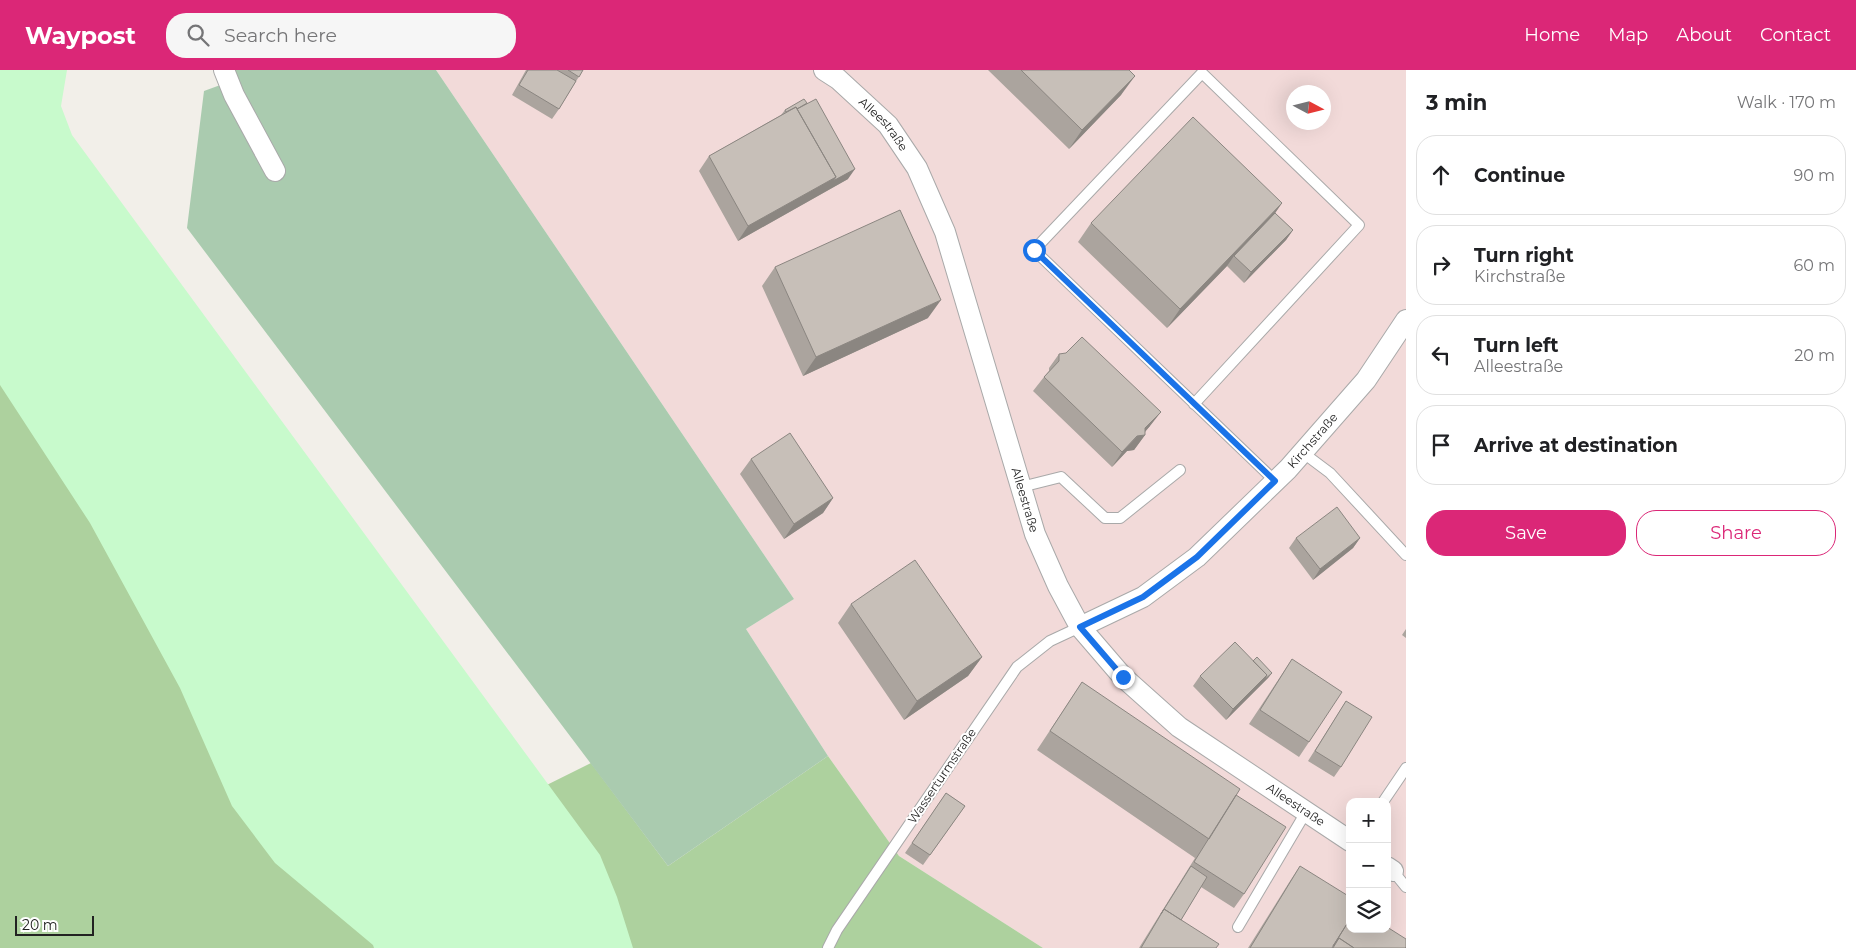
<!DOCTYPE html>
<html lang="en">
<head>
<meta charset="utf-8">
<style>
  :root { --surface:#fff; --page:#f6f6f6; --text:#202124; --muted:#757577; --line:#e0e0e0; --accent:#db2777 }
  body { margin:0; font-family:Montserrat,sans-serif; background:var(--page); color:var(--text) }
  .controls { position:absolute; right:15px; bottom:15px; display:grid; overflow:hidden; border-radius:10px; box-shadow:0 5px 20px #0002 }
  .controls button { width:45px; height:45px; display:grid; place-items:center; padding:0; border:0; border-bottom:1px solid var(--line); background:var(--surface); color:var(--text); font:25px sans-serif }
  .compass { position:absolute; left:1286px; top:15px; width:45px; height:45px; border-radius:50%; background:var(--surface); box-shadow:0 5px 20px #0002; rotate:97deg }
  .scale { position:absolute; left:15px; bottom:12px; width:79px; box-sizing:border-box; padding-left:5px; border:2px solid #222; border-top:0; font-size:14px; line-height:18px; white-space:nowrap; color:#222; -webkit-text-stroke:4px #fff; paint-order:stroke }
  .stop { position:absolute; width:15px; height:15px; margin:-11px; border:4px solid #1a73e8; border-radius:50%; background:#fff }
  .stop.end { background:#1a73e8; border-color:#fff; box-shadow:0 1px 5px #0008 }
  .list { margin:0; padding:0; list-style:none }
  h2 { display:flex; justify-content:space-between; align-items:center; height:65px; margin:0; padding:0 20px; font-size:21px }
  h2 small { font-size:16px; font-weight:400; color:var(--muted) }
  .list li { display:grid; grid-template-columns:32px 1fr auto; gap:15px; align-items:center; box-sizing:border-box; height:80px; margin:0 10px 10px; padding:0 10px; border:1px solid var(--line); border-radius:20px }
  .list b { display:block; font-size:19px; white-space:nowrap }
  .list p { margin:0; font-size:16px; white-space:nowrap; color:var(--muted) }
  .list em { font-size:16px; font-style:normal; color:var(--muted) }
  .actions { display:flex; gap:10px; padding:15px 20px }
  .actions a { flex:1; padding:11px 0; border:1px solid var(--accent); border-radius:20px; text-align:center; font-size:18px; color:var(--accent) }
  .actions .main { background:var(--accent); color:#fff }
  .icon { flex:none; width:28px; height:28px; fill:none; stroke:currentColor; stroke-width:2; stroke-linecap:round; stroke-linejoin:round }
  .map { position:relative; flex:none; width:1406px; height:878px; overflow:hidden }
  header { display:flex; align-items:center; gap:30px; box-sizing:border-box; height:70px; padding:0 25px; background:var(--accent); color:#fff }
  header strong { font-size:24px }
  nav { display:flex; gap:28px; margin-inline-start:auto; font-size:18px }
  .search { width:350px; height:45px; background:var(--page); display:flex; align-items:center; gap:12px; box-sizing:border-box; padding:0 18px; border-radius:20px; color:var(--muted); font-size:19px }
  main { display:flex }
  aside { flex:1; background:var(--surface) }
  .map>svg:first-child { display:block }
  .commercial { fill:#f2dad9; fill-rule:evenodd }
  .forest { fill:#add19e }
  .cemetery { fill:#aacbaf }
  .park { fill:#c8facc }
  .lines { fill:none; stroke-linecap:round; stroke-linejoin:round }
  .lane-casing { stroke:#a9a9a9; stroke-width:12 }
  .street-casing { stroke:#a9a9a9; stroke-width:22 }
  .lane { stroke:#fff; stroke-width:10 }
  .street { stroke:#fff; stroke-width:20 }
  .wall { fill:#aba49e }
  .shaded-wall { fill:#8b8681 }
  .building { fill:#c7bfb8; stroke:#8b8681 }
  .route { stroke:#1a73e8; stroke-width:6 }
  .labels { text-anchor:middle; stroke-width:4; stroke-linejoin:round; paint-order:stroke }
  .street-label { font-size:12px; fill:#222; stroke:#fff }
</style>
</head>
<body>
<header>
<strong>Waypost</strong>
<div class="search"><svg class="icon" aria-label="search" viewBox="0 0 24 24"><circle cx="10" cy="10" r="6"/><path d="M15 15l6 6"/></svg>Search here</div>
<nav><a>Home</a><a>Map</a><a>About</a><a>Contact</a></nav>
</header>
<main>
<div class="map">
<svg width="1406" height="878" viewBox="0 0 1406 878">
  <rect width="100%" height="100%" fill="#f2efe9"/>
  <path class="commercial" d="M436,0H1406V878H1043L899,786L828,686L746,559L794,529ZM1294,22H1324V52H1294ZM1350,732H1387V859H1350Z"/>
  <path class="forest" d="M0,306L339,818L591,693L668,796L828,686L899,786L1043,878H0Z"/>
  <path class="cemetery" d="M235,0H436L794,529L746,559L828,686L668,796L187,158L204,21L234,10Z"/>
  <path class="park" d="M0,0H67L61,36L72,65L600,785L617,827L633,878H374L373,875L275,793L232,736L180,618L90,453L0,315Z"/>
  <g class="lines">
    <g class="lane-casing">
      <path id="lane" d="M1194,334L1359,155L1202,3L1034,180L1275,411
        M1302,382L1330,403L1406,485
        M1021,417L1061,407L1105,448H1120L1180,400
        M1383,732L1406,698
        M1393,801L1406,817
        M1238,857L1306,742
        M828,878L837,860L1017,597L1050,571L1080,557"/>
    </g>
    <g class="street-casing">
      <g id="street">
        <path d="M224,0L234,25L275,101"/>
        <path id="s1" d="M824,0L838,9L888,55L917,98L945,162L1035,464L1058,516L1080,557L1123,607L1179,657L1350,771"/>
        <path id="s2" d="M1080,557L1143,527L1197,487L1288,399L1366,310L1406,250"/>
        <path d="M1387,797L1393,801"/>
      </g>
    </g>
    <use href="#lane" class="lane"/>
    <use href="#street" class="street"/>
  </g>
  <path class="wall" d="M526,0H583L559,39L552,49L512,25Z
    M988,0H1129L1121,25L1069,79Z
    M785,40L848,109L738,171L699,101L709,86L781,45Z
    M1282,133L1275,143L1293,160L1286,170L1244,213L1227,196L1167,258L1078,172L1091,153Z
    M775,197L928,248L803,306L762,216Z
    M1059,284L1150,356L1145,362V365L1134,380L1127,381L1112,397L1033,321L1044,307L1049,301V298Z
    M751,389L833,428L823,443L784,469L740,404Z
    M1296,468H1360L1353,478L1313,510L1289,478Z
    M851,534L982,587L968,606L904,650L838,553Z
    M1406,559V568L1402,565Z
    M1292,589L1309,672L1299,687L1249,654Z
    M1272,603L1268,608L1226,650L1193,616L1200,606Z
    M1082,612L1236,725L1244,824L1234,838L1201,817L1181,850L1216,878H1139L1195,788L1037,680Z
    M1346,631L1341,697L1334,707L1308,691Z
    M946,723L965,736L923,795L905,783Z
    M1300,796L1350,859L1405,878H1248L1290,811Z"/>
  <path class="shaded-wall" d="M1135,6L1121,25L1069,79L1082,60Z
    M855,99L848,109L738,171L748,156L836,107Z
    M1282,133L1269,152L1234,186L1227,196L1167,258L1180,239Z
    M1293,160L1286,170L1244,213L1251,202Z
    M941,230L928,248L803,306L816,287Z
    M1161,342L1150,356L1142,365H1145L1134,380L1127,381L1112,397L1122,382Z
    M833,428L823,443L784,469L794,454Z
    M1360,468L1353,478L1313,510L1320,499Z
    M982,587L968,606L904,650L917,631Z
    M1272,603L1268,608L1226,650L1233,639L1267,605Z"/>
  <path class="building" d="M528,0H557L576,11L559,39L519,15Z
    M568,0H583L579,7Z
    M1021,0H1129L1135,6L1082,60Z
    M804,29L807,33L797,39L796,37L786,42L785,40Z
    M816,29L855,99L833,111L836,107L797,39Z
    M796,37L836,107L748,156L709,86Z
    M1193,47L1282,133L1180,239L1091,153Z
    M900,140L941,230L816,287L775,197Z
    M1275,143L1293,160L1251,202L1234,186Z
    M1082,267L1161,342L1145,358V365L1137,366L1122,382L1044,307L1059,291V284L1066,283Z
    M790,363L833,428L794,454L751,389Z
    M1337,437L1360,468L1320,499L1296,468Z
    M915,490L982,587L917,631L851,534Z
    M1235,572L1267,605L1233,639L1200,606Z
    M1257,587L1272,603L1264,610L1267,605L1253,591Z
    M1292,589L1342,622L1309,672L1260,640Z
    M1082,612L1240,719L1209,769L1050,661Z
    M1346,631L1372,647L1341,697L1315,681Z
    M946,723L965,736L930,785L912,773Z
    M1236,725L1286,757L1244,824L1194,792Z
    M1191,796L1207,807L1181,850L1164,839L1161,844Z
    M1300,796L1350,827V849L1332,878H1250Z
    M1164,839L1219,874L1216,878H1141Z
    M1350,849V859H1387V857L1406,869V877L1405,878H1354L1339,868L1333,876Z
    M1339,868L1354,878H1333Z"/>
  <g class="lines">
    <path class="route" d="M1034,180L1275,411L1197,487L1143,527L1080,557L1123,607"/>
  </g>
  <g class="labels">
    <g class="street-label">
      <text dy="4" stroke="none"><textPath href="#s1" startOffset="81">Alleestraße</textPath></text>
      <text dy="4" stroke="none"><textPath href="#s2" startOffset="301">Kirchstraße</textPath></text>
      <text dy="4" stroke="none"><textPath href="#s1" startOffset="486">Alleestraße</textPath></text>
      <text transform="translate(942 706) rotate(-56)" y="4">Wasserturmstraße</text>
      <text dy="4" stroke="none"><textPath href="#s1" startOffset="906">Alleestraße</textPath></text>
    </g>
  </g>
</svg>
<div class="controls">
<button>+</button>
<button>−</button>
<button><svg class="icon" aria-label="layers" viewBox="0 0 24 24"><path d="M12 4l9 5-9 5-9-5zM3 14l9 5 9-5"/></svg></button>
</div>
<svg class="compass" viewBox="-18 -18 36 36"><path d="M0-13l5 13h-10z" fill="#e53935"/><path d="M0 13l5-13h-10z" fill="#757577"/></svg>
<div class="scale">20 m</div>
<div class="stop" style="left:1034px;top:180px"></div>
<div class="stop end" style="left:1123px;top:607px"></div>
</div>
<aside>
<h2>3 min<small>Walk · 170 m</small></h2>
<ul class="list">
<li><svg class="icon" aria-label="ahead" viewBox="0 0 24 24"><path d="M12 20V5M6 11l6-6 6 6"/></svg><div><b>Continue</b></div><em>90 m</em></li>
<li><svg class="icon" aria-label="right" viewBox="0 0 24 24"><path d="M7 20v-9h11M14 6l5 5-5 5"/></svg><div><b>Turn right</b><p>Kirchstraße</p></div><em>60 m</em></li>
<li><svg class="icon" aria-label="left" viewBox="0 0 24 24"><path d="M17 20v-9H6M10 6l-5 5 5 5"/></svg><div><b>Turn left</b><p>Alleestraße</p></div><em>20 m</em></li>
<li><svg class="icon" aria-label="arrive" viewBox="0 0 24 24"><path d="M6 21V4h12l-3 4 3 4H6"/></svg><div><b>Arrive at destination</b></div></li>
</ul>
<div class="actions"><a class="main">Save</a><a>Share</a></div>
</aside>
</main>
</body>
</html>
